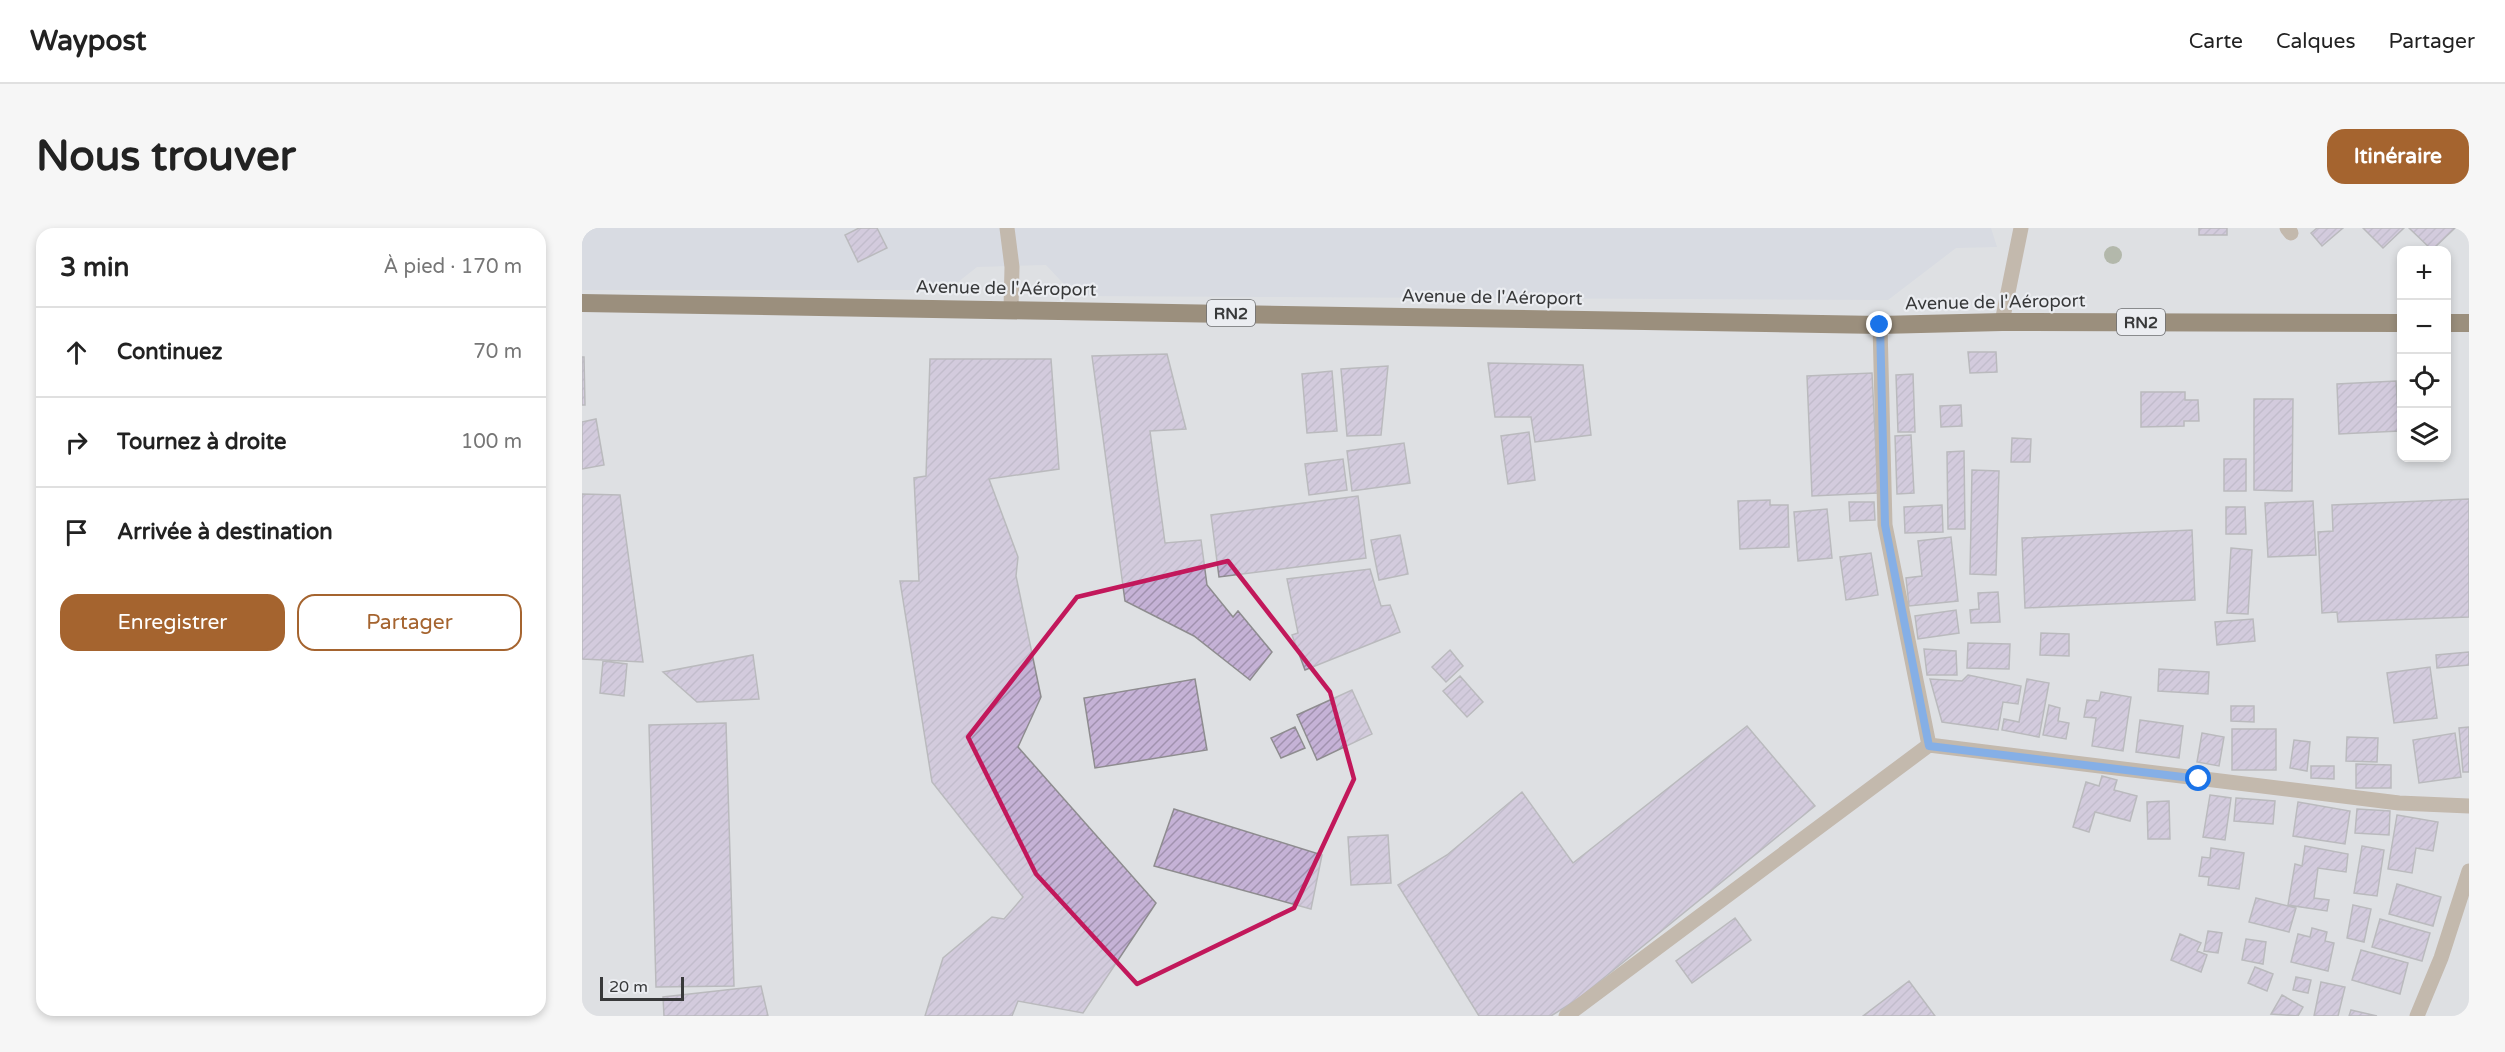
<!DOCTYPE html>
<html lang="fr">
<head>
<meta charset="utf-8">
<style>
  :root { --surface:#fff; --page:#f6f6f6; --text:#222; --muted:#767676; --line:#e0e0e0; --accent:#a5642f }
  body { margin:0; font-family:"Varela Round",sans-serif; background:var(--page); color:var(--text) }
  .controls { position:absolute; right:18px; top:18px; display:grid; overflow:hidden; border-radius:12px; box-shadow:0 3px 9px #0003 }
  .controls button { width:54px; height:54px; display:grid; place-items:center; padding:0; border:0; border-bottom:2px solid var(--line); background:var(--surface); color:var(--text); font:30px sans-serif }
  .scale { position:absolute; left:18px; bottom:15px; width:84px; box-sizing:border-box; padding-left:6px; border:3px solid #38393a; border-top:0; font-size:16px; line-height:21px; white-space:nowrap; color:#38393a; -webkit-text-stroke:4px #ebedf1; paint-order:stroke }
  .stop { position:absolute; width:18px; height:18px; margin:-14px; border:4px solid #1a73e8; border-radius:50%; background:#fff }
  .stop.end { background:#1a73e8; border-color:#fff; box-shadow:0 2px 6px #0008 }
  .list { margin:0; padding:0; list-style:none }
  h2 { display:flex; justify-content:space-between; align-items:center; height:78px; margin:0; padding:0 24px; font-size:26px }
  h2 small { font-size:20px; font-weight:400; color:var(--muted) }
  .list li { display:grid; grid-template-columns:39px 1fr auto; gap:18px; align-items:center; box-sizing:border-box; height:90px; padding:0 24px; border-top:2px solid var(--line) }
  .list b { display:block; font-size:22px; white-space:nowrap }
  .list em { font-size:20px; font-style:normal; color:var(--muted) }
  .actions { display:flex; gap:12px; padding:18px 24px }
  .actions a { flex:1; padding:14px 0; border:2px solid var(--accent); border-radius:18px; text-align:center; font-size:21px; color:var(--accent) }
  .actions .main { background:var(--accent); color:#fff }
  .icon { flex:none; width:33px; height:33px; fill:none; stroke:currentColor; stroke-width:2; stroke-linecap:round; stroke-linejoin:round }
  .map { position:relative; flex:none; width:1887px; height:788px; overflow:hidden; border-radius:18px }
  header { display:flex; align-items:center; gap:36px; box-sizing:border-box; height:84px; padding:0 30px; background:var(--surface); border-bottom:2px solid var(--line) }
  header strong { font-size:28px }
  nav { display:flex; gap:33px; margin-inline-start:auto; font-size:21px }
  .intro { display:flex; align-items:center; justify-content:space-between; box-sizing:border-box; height:144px; padding:0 36px }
  h1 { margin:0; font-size:42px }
  .button { padding:15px 27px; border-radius:18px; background:var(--accent); color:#fff; font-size:21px; font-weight:700 }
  main { display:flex; gap:36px; padding:0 36px }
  aside { flex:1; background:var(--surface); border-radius:18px; box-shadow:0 3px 9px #0003 }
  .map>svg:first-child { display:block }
  .built { fill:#d0d5df }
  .building { fill:url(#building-hatch); stroke:#8e8c8f; stroke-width:1.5 }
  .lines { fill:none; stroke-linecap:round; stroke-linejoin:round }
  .minor { stroke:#a2896c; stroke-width:15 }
  .highway { stroke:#4a2e02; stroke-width:18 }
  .tree { fill:#7f8866 }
  .route { stroke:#1a73e8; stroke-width:8 }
  .marked { fill:none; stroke:#c2185b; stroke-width:4.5; stroke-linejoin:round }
  .labels { text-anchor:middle; stroke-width:4.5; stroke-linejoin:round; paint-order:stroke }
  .shield { fill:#ebedf1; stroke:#6e6f71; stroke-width:1.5 }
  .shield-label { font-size:16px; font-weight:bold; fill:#38393a }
  .street-label { font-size:18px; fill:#38393a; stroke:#ebedf1 }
</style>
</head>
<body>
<header>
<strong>Waypost</strong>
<nav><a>Carte</a><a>Calques</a><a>Partager</a></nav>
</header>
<div class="intro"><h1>Nous trouver</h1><a class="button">Itinéraire</a></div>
<main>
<aside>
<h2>3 min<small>À pied · 170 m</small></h2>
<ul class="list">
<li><svg class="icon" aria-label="ahead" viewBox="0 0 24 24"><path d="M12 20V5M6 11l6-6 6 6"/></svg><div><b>Continuez</b></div><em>70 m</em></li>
<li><svg class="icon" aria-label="right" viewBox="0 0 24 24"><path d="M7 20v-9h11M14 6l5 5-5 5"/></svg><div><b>Tournez à droite</b></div><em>100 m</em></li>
<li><svg class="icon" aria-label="arrive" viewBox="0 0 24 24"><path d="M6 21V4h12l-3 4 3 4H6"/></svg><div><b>Arrivée à destination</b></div></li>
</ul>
<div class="actions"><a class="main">Enregistrer</a><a>Partager</a></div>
</aside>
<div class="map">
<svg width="1887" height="788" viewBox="0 0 1887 788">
  <defs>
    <pattern id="building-hatch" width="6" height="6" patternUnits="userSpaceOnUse" patternTransform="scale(1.5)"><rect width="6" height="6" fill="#c5b2d6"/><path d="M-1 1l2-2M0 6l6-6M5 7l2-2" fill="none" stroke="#a192af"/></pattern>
  </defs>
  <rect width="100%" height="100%" fill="#dee0e3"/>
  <path class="built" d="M0,0H1409L1415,19L1374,20L1306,72L493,68L464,37L395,39L366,62H0Z"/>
  <path class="building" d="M277,0H295L305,20L276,34L263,7Z
    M1617,0H1645V7H1617Z
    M1735,0H1761L1740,18L1729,5Z
    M1781,0H1822L1801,20Z
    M1827,0H1873L1850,22Z
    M1386,124H1414L1415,144L1388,145Z
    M585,126L604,201L568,203L583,315L619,312L625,357L651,389L656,383L690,424L668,452L612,408L543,373L510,128Z
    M0,129H2L3,177H0Z
    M348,131H469L477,241L407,251L436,329L434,348L459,469L436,519L574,675L501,785L436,773L430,788H343L361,730L410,689L422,691L441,669L350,554L318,353H337L332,250L344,248Z
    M906,135L1001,137L1009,207L953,214L949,189H913Z
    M806,138L799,207L765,208L759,141Z
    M750,143L755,203L725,205L720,146Z
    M1290,145L1296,265L1230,268L1225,148Z
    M1331,146L1333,204H1316L1314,147Z
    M1814,153L1817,203L1757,206L1755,156Z
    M1559,164H1603V172H1616L1617,193H1602V198L1559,199Z
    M1672,171H1711L1710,263L1672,262Z
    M1379,177L1380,198L1359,199L1358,178Z
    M14,191L22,237L0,241V194Z
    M947,204L953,252L926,256L919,208Z
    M1329,207L1332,265L1315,266L1313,208Z
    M1430,210L1449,211L1448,234H1429Z
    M822,215L828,255L770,263L765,223Z
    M1382,223L1383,301H1366L1365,224Z
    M761,231L765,262L727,267L723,236Z
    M1642,231H1664V263H1642Z
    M1390,242L1417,243L1414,347L1388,346Z
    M0,266L38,267L61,434L0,431Z
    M776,268L784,330L637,349L629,287Z
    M1887,271V389L1756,394L1755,384L1740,385L1736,304L1751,303L1750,277Z
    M1188,272V277H1206L1207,319L1158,321L1156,273Z
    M1731,273L1734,327L1686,329L1683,275Z
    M1267,274H1292L1293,292L1268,293Z
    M1360,277L1361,304L1323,305L1322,279Z
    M1644,279H1663L1664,306H1644Z
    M1245,281L1250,330L1216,333L1212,284Z
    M1610,302L1613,372L1443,380L1440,310Z
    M818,307L826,346L797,352L789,312Z
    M1369,309L1376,373L1327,378L1324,350L1340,348L1336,313Z
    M1649,320L1670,322L1666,386L1645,385Z
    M1289,325L1296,367L1264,372L1258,329Z
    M788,341L799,378L808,377L818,404L723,442L710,407L716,405L705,351Z
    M1416,364L1418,394L1389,395L1388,382L1397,381L1396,365Z
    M1374,382L1377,405L1336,411L1333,388Z
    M1671,391L1673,413L1635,417L1633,394Z
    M1459,405L1487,406V428L1458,427Z
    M1386,415L1428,416L1427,441L1385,440Z
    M1342,421L1374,423L1375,447H1345Z
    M868,422L881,438L864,454L850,439Z
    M1887,424V437L1855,440L1854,427Z
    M171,427L177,471L115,474L81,444Z
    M21,433L45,436L42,468L18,465Z
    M1848,439L1855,490L1812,495L1805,445Z
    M1577,441L1627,444L1626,466L1576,463Z
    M1386,447L1439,458L1436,476L1421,474L1416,502L1360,494L1348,451L1380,453Z
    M878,448L901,474L885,489L861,463Z
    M613,451L625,522L513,540L502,470Z
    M1445,451L1467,455L1457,509L1420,502L1422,491L1437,494Z
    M770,462L790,506L735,532L715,487Z
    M1519,464L1549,469L1541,523L1510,518L1514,490L1502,489L1505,472L1517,473Z
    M1467,477L1478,480L1476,493L1487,495L1484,511L1461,507Z
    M1649,478H1672V494L1649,493Z
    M1558,492L1601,498L1597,530L1554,524Z
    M144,495L152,758L74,759L67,497Z
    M1165,498L1233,578L996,771L969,788H897L816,657L865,627L940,564L991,635Z
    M713,499L723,520L699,530L689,510Z
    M1887,499V544H1881L1877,500Z
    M1650,501H1694V542H1650Z
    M1620,505L1642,509L1637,538L1615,534Z
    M1873,505L1879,549L1837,555L1831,512Z
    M1765,509L1796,510L1795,534L1764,533Z
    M1712,512L1728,514L1725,543L1708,540Z
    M1774,536L1809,537V560H1774Z
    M1729,538H1752V551L1729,550Z
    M1520,548L1535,552L1532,562L1555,568L1548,593L1513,584L1507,604L1491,599L1504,554L1517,558Z
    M1628,567L1649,570L1643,612L1621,609Z
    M1654,570L1693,573L1691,596L1652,593Z
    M1587,573L1588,611H1566L1565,574Z
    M1716,574L1768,583L1763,616L1711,608Z
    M592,581L740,627L729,681L572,638Z
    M1775,581L1808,583L1807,607L1773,605Z
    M1815,587L1856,594L1851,623L1834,620L1830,645L1806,641Z
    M806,607L809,655L769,657L766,609Z
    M1723,618L1766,626L1764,644L1736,640L1732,670L1747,672L1745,683L1706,677L1713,636L1720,638Z
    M1780,618L1802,622L1795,668L1772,665Z
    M1629,620L1662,625L1657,661L1626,657L1627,649L1617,648L1620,629L1628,630Z
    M1815,656L1859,669L1851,698L1807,686Z
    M1674,670L1714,680L1707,704L1667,694Z
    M1771,677L1789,681L1782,714L1765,710Z
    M1153,690L1169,712L1110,755L1094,733Z
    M1798,691L1848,705L1840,733L1790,719Z
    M1730,700L1745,704L1743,713L1752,715L1746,743L1709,734L1716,706L1728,709Z
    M1626,703L1640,705L1636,725L1622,723Z
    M1598,706L1619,715L1615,723L1625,727L1619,744L1589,732Z
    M1664,711L1684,714L1681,736L1660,732Z
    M1779,722L1826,735L1818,766L1770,752Z
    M1673,739L1691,746L1685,763L1666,755Z
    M1714,749L1729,752L1726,765L1711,762Z
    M1327,753L1353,788H1281Z
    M1739,754L1763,759L1756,788H1732Z
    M179,758L186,788H82L81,769Z
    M1700,767L1721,779L1716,788L1689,786Z
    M1769,782L1795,788H1767Z"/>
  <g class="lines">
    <path class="minor" d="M425,0L430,39L429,81
      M1705,0L1709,5
      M1420,94L1439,0
      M1298,97L1303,297L1347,517
      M984,788L1347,517L1817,575L1887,578
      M1835,788L1859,730L1887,643"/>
    <path class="highway" d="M0,75L1298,97L1420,94L1820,95
      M1864,95H1887"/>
  </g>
  <circle class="tree" cx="1531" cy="27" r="9"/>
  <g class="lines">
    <path class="route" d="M1298,97L1303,297L1347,518L1617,551"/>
  </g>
  <path d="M0 0H1887V788H0ZM646,333L748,464L772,551L712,680L555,756L454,646L386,509L495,369Z" fill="#dee0e3" fill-opacity=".55" fill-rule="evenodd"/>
  <path class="marked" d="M646,333L748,464L772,551L712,680L555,756L454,646L386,509L495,369Z"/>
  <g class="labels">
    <g class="shield">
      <rect x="625" y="72" width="48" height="26" rx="4.5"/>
      <rect x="1535" y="81" width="48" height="26" rx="4.5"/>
    </g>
    <g class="shield-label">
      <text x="649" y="91">RN2</text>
      <text x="1559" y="100">RN2</text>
    </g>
    <g class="street-label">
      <text transform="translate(424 60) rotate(1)" y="6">Avenue de l'Aéroport</text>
      <text transform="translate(910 69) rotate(1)" y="6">Avenue de l'Aéroport</text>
      <text transform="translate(1413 74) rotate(-1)" y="6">Avenue de l'Aéroport</text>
    </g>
  </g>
</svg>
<div class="controls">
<button>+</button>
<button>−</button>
<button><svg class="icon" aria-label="locate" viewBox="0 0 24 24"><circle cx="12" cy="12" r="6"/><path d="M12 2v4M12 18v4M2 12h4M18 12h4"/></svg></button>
<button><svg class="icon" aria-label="layers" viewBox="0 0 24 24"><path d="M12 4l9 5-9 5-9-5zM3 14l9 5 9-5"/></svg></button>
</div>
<div class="scale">20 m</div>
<div class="stop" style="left:1617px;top:551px"></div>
<div class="stop end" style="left:1298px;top:97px"></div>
</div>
</main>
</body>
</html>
